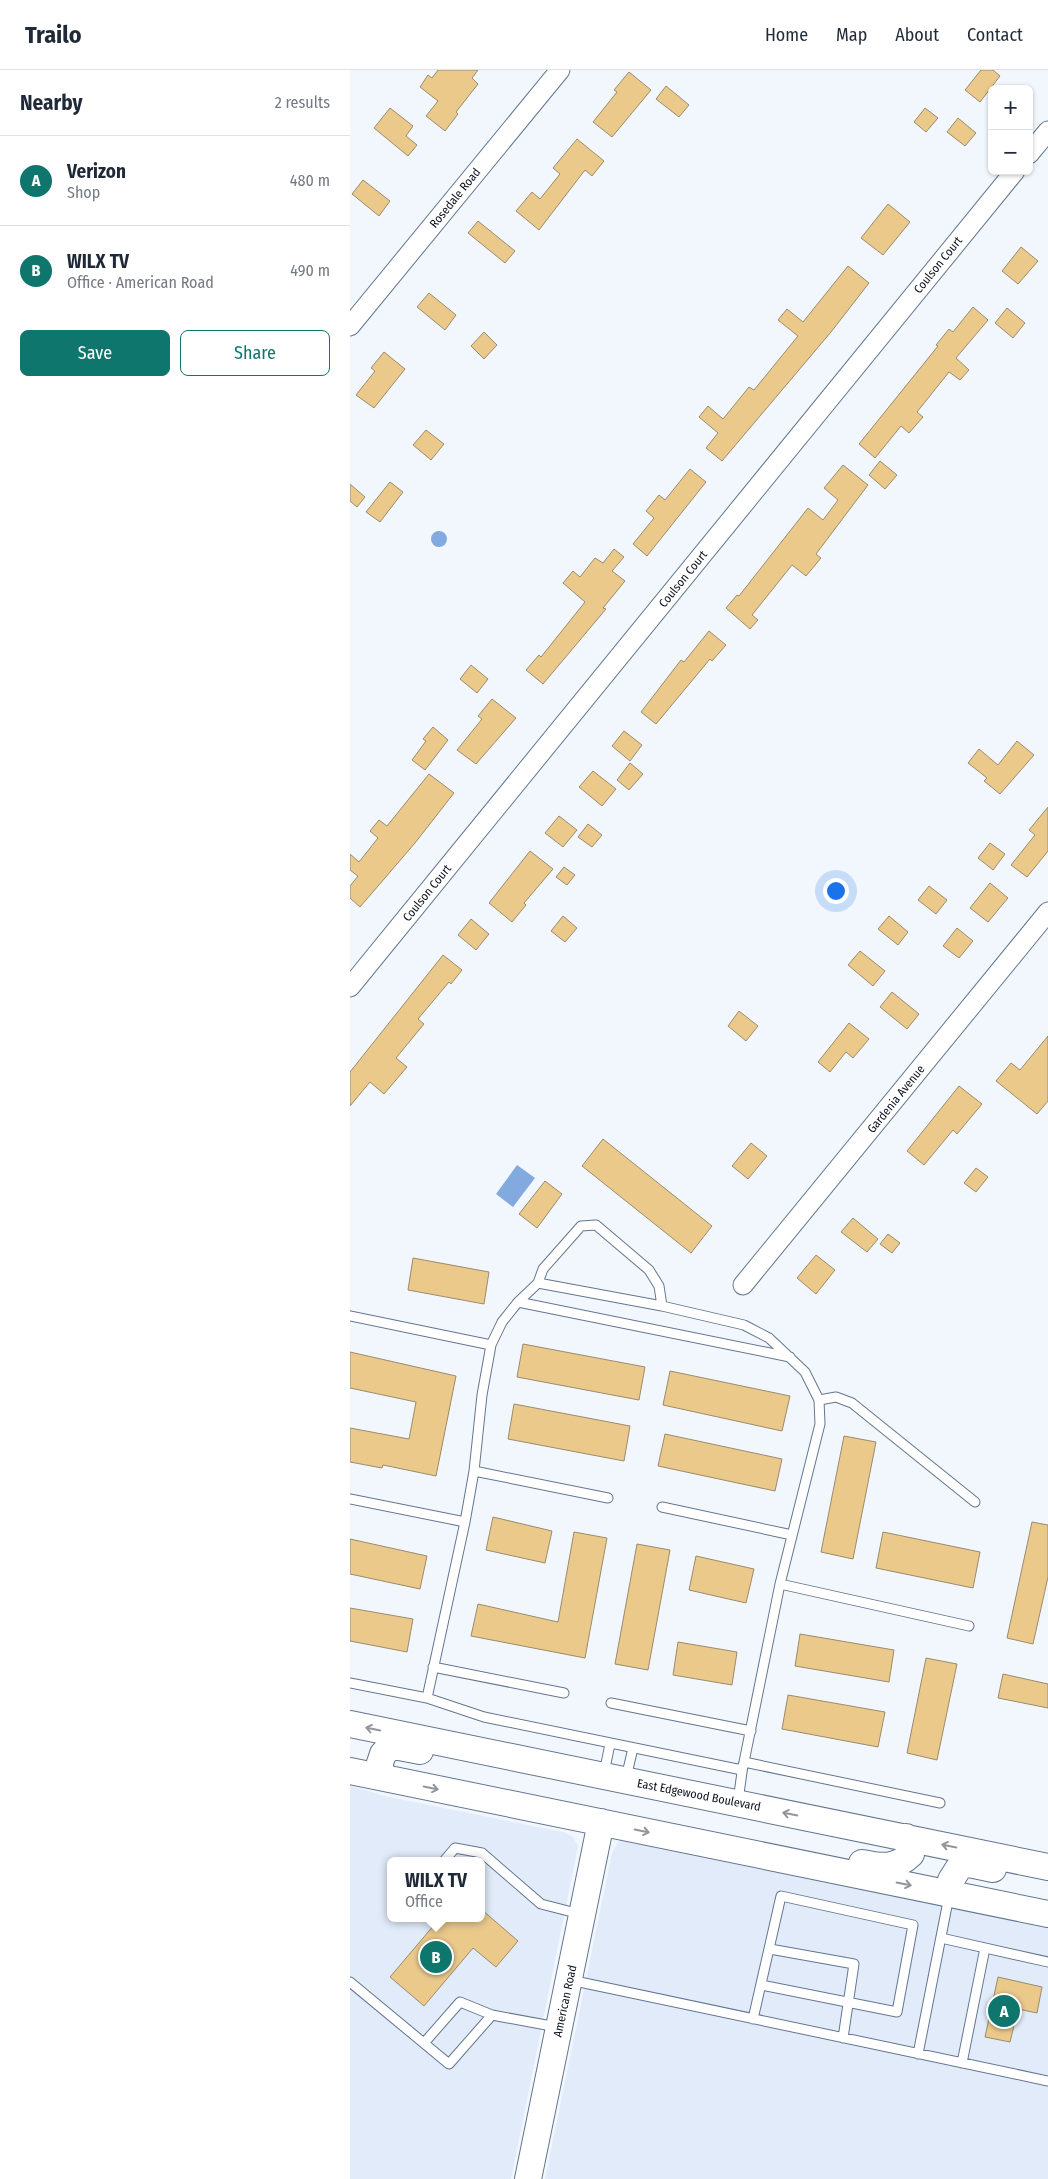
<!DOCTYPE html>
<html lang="en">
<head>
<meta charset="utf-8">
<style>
  :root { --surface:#fff; --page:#f2f2f3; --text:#1f2937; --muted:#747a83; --line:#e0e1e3; --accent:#0f766e }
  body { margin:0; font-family:"Fira Sans Condensed",sans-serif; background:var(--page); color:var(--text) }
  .controls { position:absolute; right:15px; top:15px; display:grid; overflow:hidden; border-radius:8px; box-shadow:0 1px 4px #0004 }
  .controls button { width:45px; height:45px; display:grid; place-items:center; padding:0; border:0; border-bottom:1px solid var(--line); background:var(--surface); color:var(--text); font:25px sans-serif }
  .you { position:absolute; left:485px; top:820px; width:18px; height:18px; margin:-12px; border:4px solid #fff; border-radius:50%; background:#1a73e8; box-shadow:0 0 0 8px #1a73e833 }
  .badge { display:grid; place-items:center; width:32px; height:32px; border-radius:50%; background:var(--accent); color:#fff; font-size:16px; font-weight:700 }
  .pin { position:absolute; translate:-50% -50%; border:2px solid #fff; box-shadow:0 1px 5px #0006 }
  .popup { position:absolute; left:37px; top:1787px; width:98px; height:65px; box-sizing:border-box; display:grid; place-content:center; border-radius:8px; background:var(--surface); filter:drop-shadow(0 1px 4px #0005); font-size:16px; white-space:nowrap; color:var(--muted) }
  .popup b { font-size:19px; color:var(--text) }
  .popup::after { content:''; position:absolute; left:50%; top:100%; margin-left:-10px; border:10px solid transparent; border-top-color:var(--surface) }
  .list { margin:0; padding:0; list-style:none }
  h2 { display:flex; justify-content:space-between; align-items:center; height:65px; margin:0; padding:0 20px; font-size:21px }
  h2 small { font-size:16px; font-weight:400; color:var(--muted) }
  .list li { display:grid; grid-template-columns:32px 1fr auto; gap:15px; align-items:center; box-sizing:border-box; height:90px; padding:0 20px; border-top:1px solid var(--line) }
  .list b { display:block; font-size:19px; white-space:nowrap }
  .list p { margin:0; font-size:16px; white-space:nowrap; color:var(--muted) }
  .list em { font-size:16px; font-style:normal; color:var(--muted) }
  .actions { display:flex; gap:10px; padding:15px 20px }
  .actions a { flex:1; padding:11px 0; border:1px solid var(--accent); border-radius:8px; text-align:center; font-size:18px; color:var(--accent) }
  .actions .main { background:var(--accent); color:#fff }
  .map { position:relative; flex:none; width:698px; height:2109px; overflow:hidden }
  header { display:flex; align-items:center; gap:30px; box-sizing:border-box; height:70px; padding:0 25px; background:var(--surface); border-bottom:1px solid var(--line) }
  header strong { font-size:24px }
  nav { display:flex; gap:28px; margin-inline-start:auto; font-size:18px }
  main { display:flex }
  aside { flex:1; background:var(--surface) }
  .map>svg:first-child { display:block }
  .built { fill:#e1ebf9; fill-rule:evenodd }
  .water { fill:#83aade }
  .building { fill:#eac98b; stroke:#9b8b6d }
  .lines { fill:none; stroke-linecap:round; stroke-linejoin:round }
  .lane-casing { stroke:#637690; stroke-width:11 }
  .street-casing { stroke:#637690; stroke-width:21 }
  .secondary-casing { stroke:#637690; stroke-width:28 }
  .lane { stroke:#fff; stroke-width:9 }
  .street { stroke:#fff; stroke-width:19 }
  .secondary { stroke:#fff; stroke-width:26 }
  .oneway { stroke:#929599 }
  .labels { text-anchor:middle; stroke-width:4; stroke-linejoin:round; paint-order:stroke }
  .street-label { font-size:12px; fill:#0c131d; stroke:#fff }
</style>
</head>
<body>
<header>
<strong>Trailo</strong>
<nav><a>Home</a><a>Map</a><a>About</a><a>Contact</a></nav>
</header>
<main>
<aside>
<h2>Nearby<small>2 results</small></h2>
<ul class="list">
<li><span class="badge">A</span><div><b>Verizon</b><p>Shop</p></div><em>480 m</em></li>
<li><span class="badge">B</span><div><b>WILX TV</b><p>Office · American Road</p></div><em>490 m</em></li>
</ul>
<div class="actions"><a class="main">Save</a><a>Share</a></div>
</aside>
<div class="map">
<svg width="698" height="2109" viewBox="0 0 698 2109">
  <rect width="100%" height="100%" fill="#f2f7fd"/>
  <path class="built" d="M0,1715L34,1726L213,1762L223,1767L228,1776L161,2109H0ZM41,1791H131V1848H41Z
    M274,1769L698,1853V2109H195L262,1783L268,1772Z"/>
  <path class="water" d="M81 469a8 8 0 1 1 16 0a8 8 0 1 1-16 0Z
    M167,1095L185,1108L163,1137L146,1124Z"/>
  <path class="building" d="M88,0H128L122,8L128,14L106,42L108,44L95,61L76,46L88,31L70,17L78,5L82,8Z
    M631,0H643L650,6L630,32L615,20Z
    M279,2L301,20L262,67L243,52L267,22L264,20Z
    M316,16L339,35L329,47L306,29Z
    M40,38L63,56L56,66L67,75L58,86L24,58Z
    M575,38L588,48L576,62L564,52Z
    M608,48L626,63L615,76L597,62Z
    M227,69L254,91L242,106L235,100L189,160L166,141L182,122L190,129L210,104L203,98Z
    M13,110L40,131L29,146L2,124Z
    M538,134L560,152L533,185L511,168Z
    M128,151L165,181L155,193L118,163Z
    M671,177L688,191L668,214L652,201Z
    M498,196L519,213L481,262L372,391L356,378L368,363L349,347L358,336L373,349L399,317L404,320L448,266L428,250L437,239L453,252Z
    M79,223L106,245L95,260L67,237Z
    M623,237L638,250L606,288L619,300L610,310L599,302L567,342L573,347L559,363L551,356L525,388L509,374L588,276L586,275L599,259L603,262Z
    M657,238L675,253L663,268L645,253Z
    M134,262L147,275L134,289L121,276Z
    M34,282L55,299L24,338L6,325L25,301L21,298Z
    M76,360L94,374L81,390L63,375Z
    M530,391L547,405L535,419L519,405Z
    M493,395L518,415L466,484L471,488L456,506L442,495L402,545L408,550L400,559L376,538L387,525L389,526L458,438L473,450L488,430L474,418Z
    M340,399L356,412L297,486L283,474L304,448L296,441L309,425L315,430Z
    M40,412L53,422L30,452L16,442Z
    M0,414L15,427L7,437L0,431Z
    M264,479L274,487L262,501L275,511L253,538L256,539L193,614L176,600L189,585L191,587L235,532L213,513L223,501L230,507L245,488L253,493Z
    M359,561L376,575L362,591L360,589L306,654L291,642L331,590L334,592Z
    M121,595L138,609L127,623L110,609Z
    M142,629L166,648L126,694L107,680L132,649L128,646Z
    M83,657L98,670L75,700L62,690L76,671L73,669Z
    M274,661L292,675L280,691L262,676Z
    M667,671L684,685L650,724L634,711L637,708L618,693L629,679L648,695Z
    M280,693L293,704L279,720L267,710Z
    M243,701L266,719L252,736L229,717Z
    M79,704L104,723L65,773L10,837L0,828V816L8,806L0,800V784L9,792L28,768L20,761L29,750L37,756Z
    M698,737V781L677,807L661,795L685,765L679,760Z
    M209,746L227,760L213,777L195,763Z
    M238,754L252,765L242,777L228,767Z
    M640,773L655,784L643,800L628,788Z
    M180,781L203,799L174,833L176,835L162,852L139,833Z
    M214,797L225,805L217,815L206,807Z
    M640,813L658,828L638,852L620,838Z
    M579,816L597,830L586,844L568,830Z
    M213,846L227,858L215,872L201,861Z
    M539,846L558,862L548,875L528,859Z
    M121,849L139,864L126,880L108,865Z
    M607,858L623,871L609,888L593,876Z
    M510,881L535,901L523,916L498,895Z
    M93,885L112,900L101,914L99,912L68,949L74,954L46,988L57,997L34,1024L20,1012L0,1036V1002Z
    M542,922L569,944L557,959L530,937Z
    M389,941L408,956L396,971L378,956Z
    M499,953L519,969L503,988L496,982L480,1002L468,992Z
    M698,966V1031L687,1044L646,1011L661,993L670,1000Z
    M609,1016L632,1034L607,1064L603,1060L574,1095L557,1081Z
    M253,1069L362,1156L341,1183L232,1096Z
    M401,1073L417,1086L398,1109L382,1096Z
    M626,1098L638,1107L626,1122L614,1113Z
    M195,1111L212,1124L187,1158L169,1144Z
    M503,1148L528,1169L517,1182L491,1162Z
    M538,1164L550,1173L542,1183L530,1174Z
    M466,1185L485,1200L466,1224L447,1208Z
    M63,1188L139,1202L134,1234L58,1220Z
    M173,1274L295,1297L289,1330L167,1307Z
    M0,1282L106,1306L86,1406L33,1395L32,1398L0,1392V1358L59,1369L66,1332L0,1318Z
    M320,1301L440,1326L432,1361L313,1335Z
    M164,1334L280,1356L274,1391L158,1369Z
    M315,1364L432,1389L425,1421L308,1396Z
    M494,1366L526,1372L503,1489L471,1482Z
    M143,1447L202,1461L195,1493L136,1480Z
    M682,1452L698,1455V1507L683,1574L657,1568Z
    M224,1462L257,1468L235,1588L121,1566L128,1534L208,1552Z
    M533,1462L630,1482L623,1518L526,1498Z
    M0,1469L77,1486L70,1519L0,1504Z
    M287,1474L320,1480L298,1600L265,1594Z
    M346,1486L404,1499L396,1533L339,1520Z
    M0,1538L63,1549L57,1582L0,1571Z
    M450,1564L544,1580L539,1612L445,1596Z
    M328,1572L387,1582L382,1615L323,1605Z
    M576,1588L607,1594L587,1690L557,1683Z
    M653,1604L698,1614V1638L648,1628Z
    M438,1625L535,1642L528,1677L432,1659Z
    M131,1839L168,1871L146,1897L123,1878L74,1936L40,1907L90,1848H131Z
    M648,1907L692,1917L687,1943L668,1939L660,1972L635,1967Z"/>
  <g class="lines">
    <g class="lane-casing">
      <path id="lane" d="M188,1213L193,1199L231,1156L246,1155L299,1200L309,1216L312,1236
        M168,1232L440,1287
        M0,1246L141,1275
        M469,1330L486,1327L502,1333L625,1432
        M124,1401L258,1428
        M0,1429L115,1452
        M312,1437L442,1465
        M430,1514L619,1556
        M83,1597L214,1623
        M0,1613L77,1628
        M261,1633L401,1661
        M392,1700L134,1647L77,1628L115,1452L124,1401L132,1325L141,1275L152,1252L168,1232L188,1213L312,1236L394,1255L419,1268L455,1302L469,1330L470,1354L430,1514L394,1692L590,1733
        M254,1703L260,1674
        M276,1708L283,1678
        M388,1731L393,1695
        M94,1791L105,1778L132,1783L191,1834L230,1844
        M591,1868L698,1892
        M420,1879L504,1894L493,1968
        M220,1910L698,2011
        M0,1912L99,1994L142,1945L207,1957
        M403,1949L431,1826L563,1855L547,1942L411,1915
        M74,1973L110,1932L142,1945
        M568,1984L599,1826
        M612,1993L635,1878"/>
    </g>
    <g class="street-casing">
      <path id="street" d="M679,84L698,61
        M0,256L210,0
        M0,917L665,101
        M393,1215L698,842"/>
    </g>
    <g class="secondary-casing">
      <path id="secondary" d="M0,1654L698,1797
        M0,1701L698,1844
        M34,1708L29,1696L33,1684L40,1677H49L70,1681
        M512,1793C531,1797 546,1799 561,1784V1776L556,1767
        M600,1824L601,1810L610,1796L619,1794L643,1799
        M178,2109L251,1752"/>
    </g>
    <use href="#lane" class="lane"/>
    <use href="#street" class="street"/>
    <use href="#secondary" class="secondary"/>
  </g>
  <defs><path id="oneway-shaft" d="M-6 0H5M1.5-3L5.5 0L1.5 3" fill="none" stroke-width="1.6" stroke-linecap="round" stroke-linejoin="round" transform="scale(1.25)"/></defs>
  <g class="oneway">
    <use href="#oneway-shaft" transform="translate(23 1659) rotate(-169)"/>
    <use href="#oneway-shaft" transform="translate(81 1718) rotate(12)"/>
    <use href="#oneway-shaft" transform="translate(440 1744) rotate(-169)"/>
    <use href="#oneway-shaft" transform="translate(292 1761) rotate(12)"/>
    <use href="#oneway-shaft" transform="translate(599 1776) rotate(-168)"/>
    <use href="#oneway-shaft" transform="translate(554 1814) rotate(11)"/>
  </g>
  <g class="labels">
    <g class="street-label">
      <text transform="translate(105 128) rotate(-51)" y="4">Rosedale Road</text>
      <text transform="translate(588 195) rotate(-51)" y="4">Coulson Court</text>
      <text transform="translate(333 509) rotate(-51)" y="4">Coulson Court</text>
      <text transform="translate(77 823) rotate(-51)" y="4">Coulson Court</text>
      <text transform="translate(546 1029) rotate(-51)" y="4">Gardenia Avenue</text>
      <text transform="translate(349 1725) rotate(11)" y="4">East Edgewood Boulevard</text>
      <text transform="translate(215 1931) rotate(-78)" y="4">American Road</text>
    </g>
  </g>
</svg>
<div class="controls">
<button>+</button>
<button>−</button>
</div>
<div class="you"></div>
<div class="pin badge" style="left:654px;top:1941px">A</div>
<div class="pin badge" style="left:86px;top:1887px">B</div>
<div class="popup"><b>WILX TV</b>Office</div>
</div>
</main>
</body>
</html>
